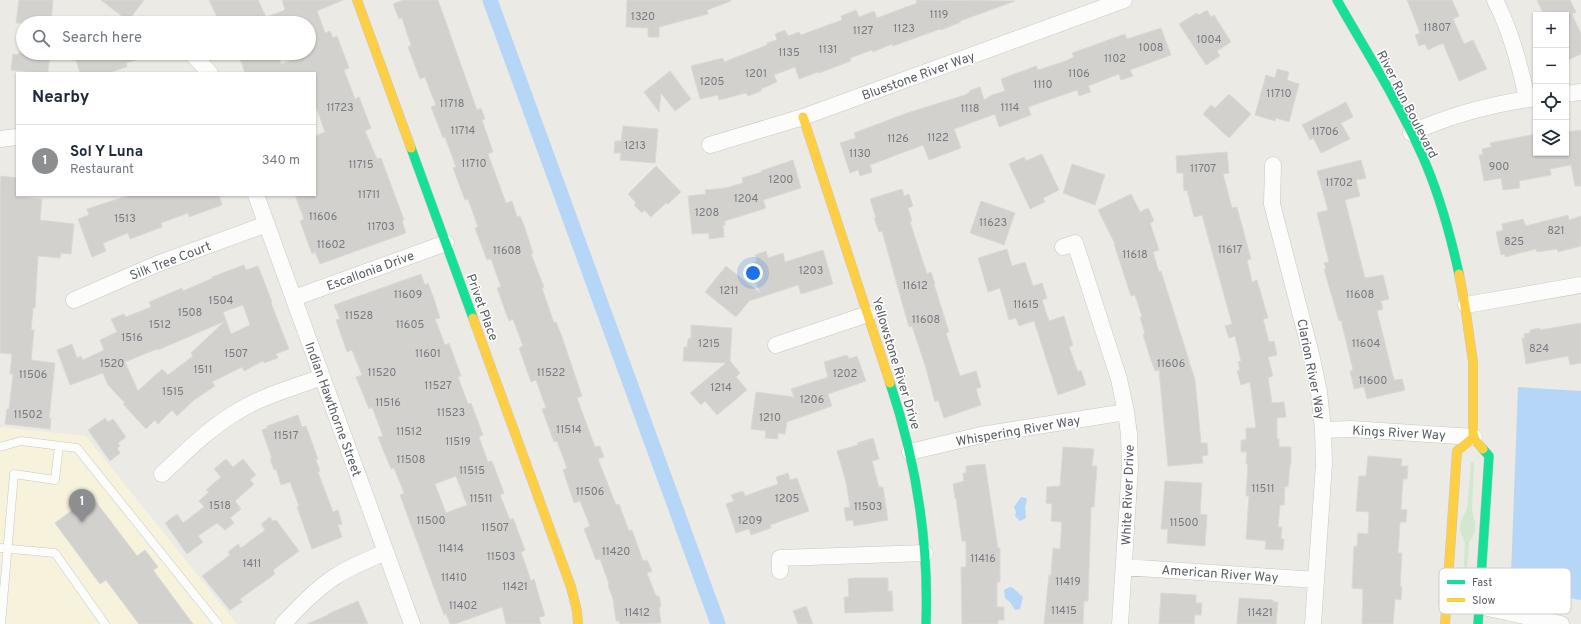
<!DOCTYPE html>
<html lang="en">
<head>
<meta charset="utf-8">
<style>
  :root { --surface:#fff; --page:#f6f6f7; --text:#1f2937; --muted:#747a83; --line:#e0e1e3; --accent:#8c8e90 }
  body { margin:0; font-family:Overpass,sans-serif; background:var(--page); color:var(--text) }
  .controls { position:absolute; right:12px; top:12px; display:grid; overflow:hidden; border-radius:0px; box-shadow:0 1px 3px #0004 }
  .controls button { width:36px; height:36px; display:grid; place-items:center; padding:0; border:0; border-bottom:1px solid var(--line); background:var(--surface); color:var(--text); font:20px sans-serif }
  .you { position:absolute; left:753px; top:273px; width:14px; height:14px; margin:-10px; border:3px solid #fff; border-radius:50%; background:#1a73e8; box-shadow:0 0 0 6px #1a73e833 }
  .badge { display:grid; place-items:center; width:26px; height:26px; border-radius:50%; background:var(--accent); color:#fff; font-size:13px; font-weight:700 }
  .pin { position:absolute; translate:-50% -33px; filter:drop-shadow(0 1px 2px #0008) }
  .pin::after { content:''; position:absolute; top:21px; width:14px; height:12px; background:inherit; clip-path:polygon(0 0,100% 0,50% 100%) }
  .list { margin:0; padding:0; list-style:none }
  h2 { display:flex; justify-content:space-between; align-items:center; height:52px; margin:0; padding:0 16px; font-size:17px }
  h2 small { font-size:13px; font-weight:400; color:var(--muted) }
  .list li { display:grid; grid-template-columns:26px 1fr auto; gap:12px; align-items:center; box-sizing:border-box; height:72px; padding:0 16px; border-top:1px solid var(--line) }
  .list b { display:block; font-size:15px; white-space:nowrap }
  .list p { margin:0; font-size:13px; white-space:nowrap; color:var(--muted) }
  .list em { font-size:13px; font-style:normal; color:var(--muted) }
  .icon { flex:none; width:22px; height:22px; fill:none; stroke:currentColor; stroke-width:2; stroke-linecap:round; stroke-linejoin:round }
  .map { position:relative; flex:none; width:1581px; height:624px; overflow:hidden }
  .search { position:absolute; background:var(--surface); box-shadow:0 1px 3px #0004; left:16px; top:16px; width:300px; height:44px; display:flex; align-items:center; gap:10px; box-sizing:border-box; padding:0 14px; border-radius:22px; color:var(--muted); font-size:15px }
  .panel { position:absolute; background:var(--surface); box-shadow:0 1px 3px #0004; left:16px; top:72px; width:300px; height:124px; border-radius:0px }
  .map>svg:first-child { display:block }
  .commercial { fill:#f6f2db }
  .green { fill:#d1e8cf }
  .water { fill:#b6d6f7 }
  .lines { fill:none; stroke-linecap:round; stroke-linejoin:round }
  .canal { stroke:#b6d6f7; stroke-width:15 }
  .building { fill:#d2d1ce; stroke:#dad9d4; fill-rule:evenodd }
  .lane-casing { stroke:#c7c8c6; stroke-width:9 }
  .street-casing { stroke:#c7c8c6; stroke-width:17 }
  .fast-casing { stroke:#c6c6c5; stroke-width:10 }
  .slow-casing { stroke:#c6c6c5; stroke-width:10 }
  .lane { stroke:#fcfcfb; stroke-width:8 }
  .street { stroke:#fcfcfb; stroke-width:16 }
  .fast { stroke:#16e098; stroke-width:9 }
  .slow { stroke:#ffcf43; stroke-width:9 }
  .labels { text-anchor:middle; stroke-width:3; stroke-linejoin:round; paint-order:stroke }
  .number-label { font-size:11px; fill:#787b7f }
  .street-label { font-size:13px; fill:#595d63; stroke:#fff }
  .key { fill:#fff; stroke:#cdced0; stroke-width:1 }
  .key-label { font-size:11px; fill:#595d63 }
</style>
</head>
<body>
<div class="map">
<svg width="1581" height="624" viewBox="0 0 1581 624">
  <rect width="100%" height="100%" fill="#ebeae4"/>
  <path class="commercial" d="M0,427L86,436L237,624H0Z"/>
  <path class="green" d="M1471,462H1474L1472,510L1475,522V532L1469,543L1466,585H1463L1465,543L1460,530L1461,521L1467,509Z"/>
  <path class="water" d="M1518,387L1581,391V600L1518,590L1511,574Z
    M1021,497L1026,498L1027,500L1025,507L1026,518L1020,521L1015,516L1016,512L1014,507Z
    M1010,587L1013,588L1023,597L1020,609L1015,610L1010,602L1005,598L1004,590Z"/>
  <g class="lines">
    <path class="canal" d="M490,0L718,624"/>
  </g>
  <path class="building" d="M19,0H53L51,23H16Z
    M101,0H144L128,21Z
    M209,0H258L266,17L285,10L282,0H343L317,11L325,33L330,31L333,38L337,36L349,68L344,70L355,99L359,97L371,128L365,131L377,159L381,158L404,220L402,221L406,233L320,264L315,252L312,254L300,221L304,219L295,195H315V136L325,132L315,104V73H245L238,53H277L281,64L305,56L304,53H309V23H220Z
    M403,0H438L477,110L481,108L485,119L482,120L493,152L488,154L506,203L512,201L517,217L520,216L524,225L533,253L531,254L544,287L542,288L554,323L556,322L562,337L582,396L577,398L595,447L600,446L604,457L598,459L616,505L619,504L629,531L632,530L643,561L647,560L652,571L647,573L656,596H659L661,606L659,608L661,623L620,624L619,621H616L613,599L608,585L609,584L600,559L596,560L584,529L590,526L580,501L574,503L563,470L567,468L557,441L554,442L542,409L546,408L536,380L531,382L519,348L523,346L513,319L509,321L497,288L501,287L491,259L487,260L475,228L478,227L468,199L465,200L453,168L456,167L445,137L443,138L431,107L436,105L433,98L425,77L420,79L408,47L411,45L402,18L399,19L393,4Z
    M627,0H730L731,1L707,10L708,14L659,27V37H648V28L626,27Z
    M916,0L1015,1L960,21L961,22L941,30L940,29L893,46L892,44L873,52L872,50L850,58L851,61L819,73L818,72L799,79L795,67L774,75L777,82L761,89V91L748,96L746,93L719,100L718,95L700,99L691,66L723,58L724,62L767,45V43L777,40L775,34L785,30L788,36L799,32L801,35L842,20L841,16L856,10L859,17L874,11L877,18L917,3Z
    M1407,0H1452L1459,16L1453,19L1464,44L1473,40L1487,69L1459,81L1443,43L1428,50L1425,44L1419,46L1415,35L1420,33Z
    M1537,0H1570L1576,12L1572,14L1581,34V54L1566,61V15H1544Z
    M1207,10L1211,17L1214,15L1231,42L1217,51L1220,56L1206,65L1179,24L1197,13L1199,15Z
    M1161,28L1171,55L1130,70L1133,76L1121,80L1119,74L1088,86L1091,92L1079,96L1077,90L1028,107L1031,115L999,127L995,114L954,129L961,148L929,160L923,145L870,165L872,172L860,176L858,170L850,173L840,143L856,138L854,133L907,113L965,95L970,92L969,91L980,87L984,100L992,95L1005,91L1001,79L1036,66L1038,70L1063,62L1074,57L1072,53L1125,34L1127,39Z
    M18,53H50L48,71L47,73L11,70L13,54L18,55Z
    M74,53H149V56L126,63L127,67L108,73H80Z
    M1277,69L1289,72L1287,80L1299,84L1289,122L1276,118L1275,121L1255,115L1266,75L1275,78Z
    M670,71L691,99L675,111L661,93L659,112L644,92Z
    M1229,94L1251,114L1229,138L1203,114L1211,105L1215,108Z
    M1346,102L1353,117L1341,123L1350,139L1321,153L1313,138L1310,140L1302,125Z
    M623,126L658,129L655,163L620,160L621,153H614L615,141H621Z
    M1581,130V186H1575L1571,165L1550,169L1551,175L1519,181L1520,188L1503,190L1501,178L1484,181L1479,155L1483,154L1482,149L1491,147L1490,143L1536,134V153H1566V132Z
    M1227,152L1229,173L1223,174L1232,208L1237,207L1251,259L1247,260L1252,282L1257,280L1268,318L1263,319L1269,342L1274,341L1277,355L1268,357L1273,376L1268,378L1272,403L1284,402L1286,417L1277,418V439H1279V447H1291V464H1290L1288,487L1285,486L1284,505H1280L1278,527H1282L1281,539H1284L1283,550L1265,549L1266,541L1246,539L1249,496H1246L1248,464H1246L1247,452H1241V440H1246V428H1256L1250,382L1241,385L1237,371L1240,370L1238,362L1241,361L1235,336L1229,338L1225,326L1232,324L1202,215L1194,217L1187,190L1184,191L1183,173H1177L1176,156Z
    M1042,154L1059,190L1043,198L1045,202L1030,209L1009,164L1024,157L1026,161Z
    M793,160L801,188L763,200L766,208L725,221V225H723L724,237L709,239V233L692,234L688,196L706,194L705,190L725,188L743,183L742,178L762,172L761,171Z
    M1361,160L1366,178L1356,180L1360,196L1345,200L1365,278L1383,275L1389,299L1381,301L1383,309L1377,311L1394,380L1402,379L1405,390L1367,399L1364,387L1354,389L1350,371L1353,370L1341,320L1339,321L1324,269H1326L1324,263L1329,262L1317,213L1328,210L1317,171Z
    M1072,164L1105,175L1095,205L1063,193Z
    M656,166L681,192L668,204L666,203L651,217L644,210L642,213L634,205L636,203L628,194Z
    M1,176L17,178V197L42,199L40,220L74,224L71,254L61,253L60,258L38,256L35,308H33L31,330H34L31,360L55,363L49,418H51L50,429L5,424L7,409H9L13,374H10L12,354L0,353V190Z
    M902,189L904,196L909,194L913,206L908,208L912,221L910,222L927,274L931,272L935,284H934L949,332L946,333L960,376L976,371L981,387L976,389L981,405L944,418L938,400L935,402L925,365L912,326L909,327L905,313L882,231L879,232L874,218H876L870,199Z
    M1131,194L1140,212L1148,208L1154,221L1150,223L1159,250L1153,252L1159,272L1161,271L1195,380L1201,443H1207L1208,455L1202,456L1203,463L1168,466L1159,370L1155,371L1150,357L1143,335L1145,334L1140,317H1142L1135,295L1131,296L1114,244H1115L1098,210Z
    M130,195H219L222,205L189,217L188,213L161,223L162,227L130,239L128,233L103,243L106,251L92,257L78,219L89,215L87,209Z
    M981,201L1015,213L1004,245L970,233Z
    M1568,215L1569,220L1581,216V246L1558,252L1557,249L1537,252L1536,249L1505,257V254L1501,255L1496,232L1503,230L1502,224L1523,219L1526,226Z
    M1007,249L1012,266L1025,262L1033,286L1042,283L1047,298L1042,300L1049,321L1064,316L1073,345L1069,347L1078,372L1081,370L1086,385L1058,395L1034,321L1019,326L1016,318L1009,320L1000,288L988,292L978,258Z
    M823,250L833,284L801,294L798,285L749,301L736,317L705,292L726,266L760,293L750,264L757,261L755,255L766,251L768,258L783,253L785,262Z
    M244,265L246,270L258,266L272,302L271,303L289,349L276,354L278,358L264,363L263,361L244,371L242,367L212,382L215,386L194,400L177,416L172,410L158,424L155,420L146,429L123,404L125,403L108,385L103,373L70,385L57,350L72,344L77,358L81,356L83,360L104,350L100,340L117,332L111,319L124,314L126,317L151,307L149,302L182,288L183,291L213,278L212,277ZM243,305L250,325L231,334L223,312ZM225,321L191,353L193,356L168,375L162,369L138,391L125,362L157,349L158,350Z
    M421,274L425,285L428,283L434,299L440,318L435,319L445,345L449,343L461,376L458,377L468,404L471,403L483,435L479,437L488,462L492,461L504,493L500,495L510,520L513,518L525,550L521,552L531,581L534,579L545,616L539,617L541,624H506L502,607L455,624H450L446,614L444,615L400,495L404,493L394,468L391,469L378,437L383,436L372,407L369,409L356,377L362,375L352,350L347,352L336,320L340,319L334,305ZM456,476L467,505L446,513L435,484Z
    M1581,323V363L1570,365L1568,356L1526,364L1522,338H1525L1524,334L1530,333V330L1540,328V330Z
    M691,325L732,328L730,361L740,373L736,377L747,390L717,415L705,401L701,405L690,393L726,363L683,361L684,347H687L688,339L691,338Z
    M847,355L849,359L857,356L866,381L828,394L832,406L787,422L785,434L778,433V439L765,438L766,431L751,429L756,392L794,397L791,389L828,377L824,362Z
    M298,415L302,427L306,426L318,459L316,460L320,471L318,472L333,512L338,510L342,524L338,525L342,537L312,549L297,507L299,506L290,482L281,485L276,469L274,470L270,459H272L262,430L268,428L267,426Z
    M105,418L108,422L113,419L126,437L118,443L120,446L117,448L120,453L110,461L88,430Z
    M873,438L879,459L872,461L879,487H883L888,520L854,526L853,520L846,521L844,508L850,507L846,482L837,451L858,445L857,443Z
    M1063,447L1094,449L1092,466H1097L1094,507H1091L1088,601H1084L1083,624H1044L1049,575H1051L1053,548L1060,549L1062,522L1051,521L1052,504L1046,503L1047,487L1060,486Z
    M1368,456L1402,459L1401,466H1408L1407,479H1403L1401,509L1407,510L1406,522H1400L1398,553H1402L1400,586L1402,587L1401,600L1395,599L1393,624H1362L1363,589L1352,588L1354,546L1357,547L1358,533L1368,534L1369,512L1356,511L1359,476H1366Z
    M226,459L233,467L243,459L256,475L250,480L254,484L235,501L241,509L230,518L234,523L225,530L217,523L198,536L203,542L187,554L165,523L177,514L183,523L204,507L199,501L209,492L206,490L221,477L214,469Z
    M985,464L998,548H1000V582H997V607H1004V620H998V624H962L961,567H966V541H962L956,498L955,499L953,484L964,481L963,473H966V466Z
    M788,473L790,480L797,478L809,511L770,525L771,528L751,535L749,529L736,533L726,504L734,501L731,495L743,491L745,496L778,484L776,477Z
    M1165,481L1202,483L1200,514L1207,515L1205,546L1167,543L1168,529H1161Z
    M93,498L137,556L145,550L158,567L153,570L193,624H139L106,580L100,584L55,523L86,500V503Z
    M270,517L273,521L276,520L299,551L273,570L275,574L240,599L242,602L230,610L202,576L230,555L228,552L238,544L241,548L265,530L261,524Z
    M854,578H888V591H892L893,611L845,613L844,597H849L848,579Z
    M1161,593L1196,595V603H1202L1201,615H1195L1194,624H1159Z
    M1239,598L1273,600V602H1278L1276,624H1237Z
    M358,601L368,624H307L328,615V614Z
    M806,606L813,624H798L793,611Z"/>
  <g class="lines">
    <g class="lane-casing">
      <path id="lane" d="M0,447L21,441L77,448L218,624
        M0,548L55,553L105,624
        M1,624L14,474L55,480L59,446"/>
    </g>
    <g class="street-casing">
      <path id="street" d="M1495,0C1511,31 1520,65 1527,99
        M191,53L210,73
        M1566,94L1581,92
        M1411,133C1453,114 1491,104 1536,98
        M0,139L17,137
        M710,145L803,117L1124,0
        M1273,165L1272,204L1311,354L1319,392L1323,430L1324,464L1313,624
        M256,195L412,624
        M1063,247L1075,243L1119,379L1126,412L1129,434L1130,467L1120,624
        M294,298L446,243
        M74,300L157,264L267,224
        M1466,305L1581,285
        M776,345L868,314
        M1323,430L1351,429L1474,437
        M910,452L981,435L1126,412
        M162,474C185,453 208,429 235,413C261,396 293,388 322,377
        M1124,567L1316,580
        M780,571V558L925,553
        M1447,601L1479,606L1561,624
        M283,624C299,607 316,589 336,576C352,566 369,559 386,552"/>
    </g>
    <g class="fast-casing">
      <path id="fast" d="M1337,0C1366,51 1398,101 1422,155C1439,193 1450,233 1459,274
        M411,148L473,318
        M890,383C916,461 929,542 926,624
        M1478,624L1489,456L1483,449"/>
    </g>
    <g class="slow-casing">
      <path id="slow" d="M357,0L411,148
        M803,117L890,383
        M1459,274L1465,306L1473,362V434L1475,440L1483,449
        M473,318L571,587L577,611L578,624
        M1445,624L1457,451L1474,437"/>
    </g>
    <use href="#lane" class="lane"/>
    <use href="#street" class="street"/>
    <use href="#fast" class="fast"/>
    <use href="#slow" class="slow"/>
  </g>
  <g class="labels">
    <g class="number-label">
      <text x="939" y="18">1119</text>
      <text x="643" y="20">1320</text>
      <text x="1437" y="31">11807</text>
      <text x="904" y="32">1123</text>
      <text x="863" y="34">1127</text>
      <text x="1209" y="43">1004</text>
      <text x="1151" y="51">1008</text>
      <text x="828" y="53">1131</text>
      <text x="789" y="56">1135</text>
      <text x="1115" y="62">1102</text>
      <text x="756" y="77">1201</text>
      <text x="1079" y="77">1106</text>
      <text x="712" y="85">1205</text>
      <text x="1043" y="88">1110</text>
      <text x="1279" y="97">11710</text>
      <text x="452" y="107">11718</text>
      <text x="340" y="111">11723</text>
      <text x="1010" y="111">1114</text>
      <text x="970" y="112">1118</text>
      <text x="463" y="134">11714</text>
      <text x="1325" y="135">11706</text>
      <text x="938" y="141">1122</text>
      <text x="898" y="142">1126</text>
      <text x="635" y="149">1213</text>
      <text x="860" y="157">1130</text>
      <text x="474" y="167">11710</text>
      <text x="361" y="168">11715</text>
      <text x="1499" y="170">900</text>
      <text x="1203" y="172">11707</text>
      <text x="781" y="183">1200</text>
      <text x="1339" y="186">11702</text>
      <text x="369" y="198">11711</text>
      <text x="746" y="202">1204</text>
      <text x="707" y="216">1208</text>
      <text x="323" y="220">11606</text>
      <text x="125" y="222">1513</text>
      <text x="993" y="226">11623</text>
      <text x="381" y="230">11703</text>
      <text x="1556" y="234">821</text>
      <text x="1514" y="245">825</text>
      <text x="331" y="248">11602</text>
      <text x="1230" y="253">11617</text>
      <text x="507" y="254">11608</text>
      <text x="1135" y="258">11618</text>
      <text x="811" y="274">1203</text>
      <text x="915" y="289">11612</text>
      <text x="729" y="294">1211</text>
      <text x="408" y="298">11609</text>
      <text x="1360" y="298">11608</text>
      <text x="221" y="304">1504</text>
      <text x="1026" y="308">11615</text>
      <text x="190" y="316">1508</text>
      <text x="359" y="319">11528</text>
      <text x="926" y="323">11608</text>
      <text x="160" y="328">1512</text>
      <text x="410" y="328">11605</text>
      <text x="132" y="341">1516</text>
      <text x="709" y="347">1215</text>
      <text x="1366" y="347">11604</text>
      <text x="1539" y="352">824</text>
      <text x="236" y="357">1507</text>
      <text x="428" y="357">11601</text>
      <text x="112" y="367">1520</text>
      <text x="1171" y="367">11606</text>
      <text x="203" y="373">1511</text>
      <text x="382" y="376">11520</text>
      <text x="551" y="376">11522</text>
      <text x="845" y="377">1202</text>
      <text x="33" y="378">11506</text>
      <text x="1373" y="384">11600</text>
      <text x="438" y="389">11527</text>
      <text x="721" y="391">1214</text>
      <text x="173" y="395">1515</text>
      <text x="812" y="403">1206</text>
      <text x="388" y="406">11516</text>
      <text x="451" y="416">11523</text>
      <text x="28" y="418">11502</text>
      <text x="770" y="421">1210</text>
      <text x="569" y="433">11514</text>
      <text x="409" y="435">11512</text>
      <text x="286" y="439">11517</text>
      <text x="458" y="445">11519</text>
      <text x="411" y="463">11508</text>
      <text x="472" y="474">11515</text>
      <text x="1263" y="492">11511</text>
      <text x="590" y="495">11506</text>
      <text x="481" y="502">11511</text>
      <text x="787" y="502">1205</text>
      <text x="220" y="509">1518</text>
      <text x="868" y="510">11503</text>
      <text x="431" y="524">11500</text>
      <text x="750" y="524">1209</text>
      <text x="1184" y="526">11500</text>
      <text x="495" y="531">11507</text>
      <text x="451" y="552">11414</text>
      <text x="616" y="555">11420</text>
      <text x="501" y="560">11503</text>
      <text x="983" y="562">11416</text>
      <text x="252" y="567">1411</text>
      <text x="454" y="581">11410</text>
      <text x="1068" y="585">11419</text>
      <text x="515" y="590">11421</text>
      <text x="463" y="609">11402</text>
      <text x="1064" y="614">11415</text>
      <text x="637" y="616">11412</text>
      <text x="1260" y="616">11421</text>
    </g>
    <g class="street-label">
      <text transform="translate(918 75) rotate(-20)" y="5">Bluestone River Way</text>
      <text transform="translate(1408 104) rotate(63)" y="5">River Run Boulevard</text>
      <text transform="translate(170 260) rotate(-21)" y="5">Silk Tree Court</text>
      <text transform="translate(370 270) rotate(-20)" y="5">Escallonia Drive</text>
      <text transform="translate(483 307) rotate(70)" y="5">Privet Place</text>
      <text transform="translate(897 363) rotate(73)" y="5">Yellowstone River Drive</text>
      <text transform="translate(1312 369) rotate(79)" y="5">Clarion River Way</text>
      <text transform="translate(334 409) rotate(70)" y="5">Indian Hawthorne Street</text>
      <text transform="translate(1018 430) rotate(-10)" y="5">Whispering River Way</text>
      <text transform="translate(1399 432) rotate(3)" y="5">Kings River Way</text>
      <text transform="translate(1127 495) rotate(-88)" y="5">White River Drive</text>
      <text transform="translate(1220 573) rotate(4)" y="5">American River Way</text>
    </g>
  </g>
  <rect x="1439" y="568" width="132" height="46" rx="6" class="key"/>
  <rect x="1447" y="580" width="18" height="4" fill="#16e098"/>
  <rect x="1447" y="598" width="18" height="4" fill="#ffcf43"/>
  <g class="key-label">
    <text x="1472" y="586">Fast</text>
    <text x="1472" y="604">Slow</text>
  </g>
</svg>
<div class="controls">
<button>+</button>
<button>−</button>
<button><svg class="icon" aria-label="locate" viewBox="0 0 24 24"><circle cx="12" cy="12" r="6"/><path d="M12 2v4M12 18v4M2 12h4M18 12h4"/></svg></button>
<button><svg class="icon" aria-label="layers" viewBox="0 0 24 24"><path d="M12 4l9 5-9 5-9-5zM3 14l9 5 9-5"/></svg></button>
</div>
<div class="you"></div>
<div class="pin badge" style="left:82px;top:522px">1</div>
<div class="search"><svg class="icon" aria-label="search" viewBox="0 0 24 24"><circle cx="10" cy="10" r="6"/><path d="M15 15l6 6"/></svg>Search here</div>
<section class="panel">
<h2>Nearby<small></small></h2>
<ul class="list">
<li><span class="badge">1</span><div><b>Sol Y Luna</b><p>Restaurant</p></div><em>340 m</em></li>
</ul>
</section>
</div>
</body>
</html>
